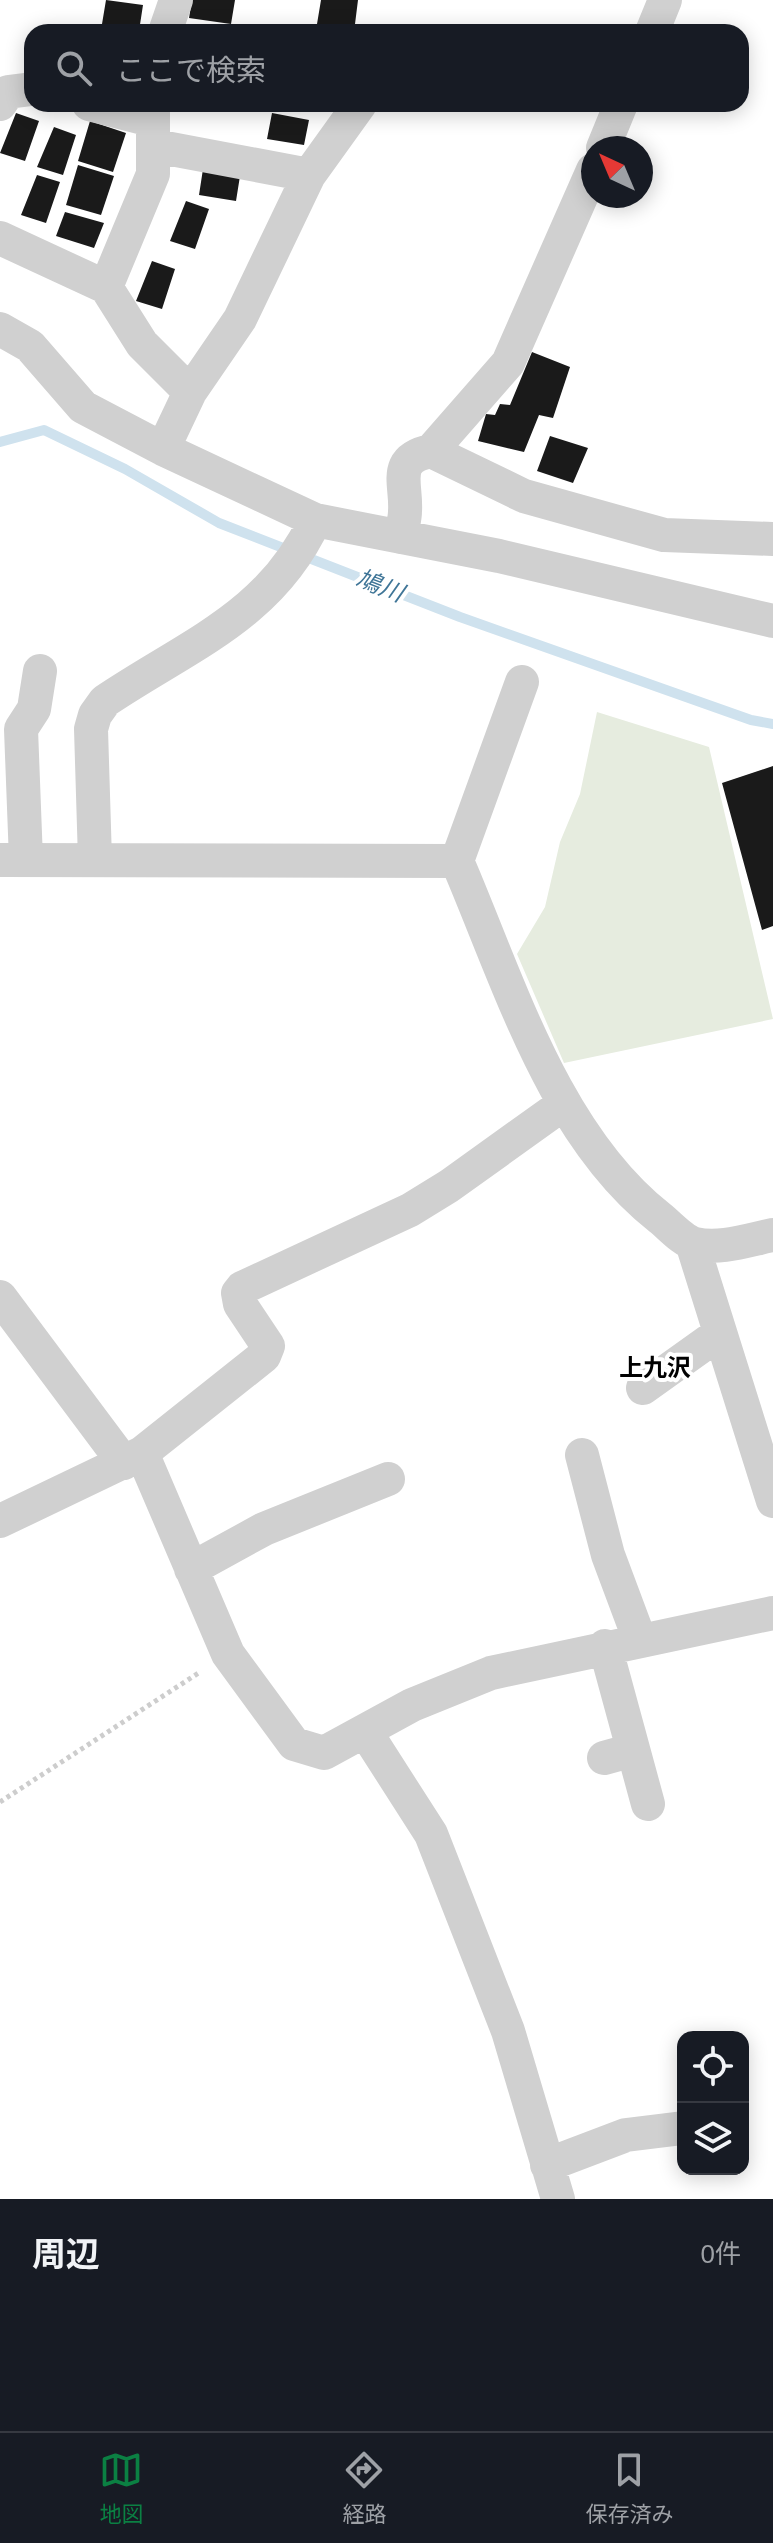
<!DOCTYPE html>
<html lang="ja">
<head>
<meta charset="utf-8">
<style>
  :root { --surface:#171b24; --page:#242831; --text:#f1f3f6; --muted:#9ea1a6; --line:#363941; --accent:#0b8043 }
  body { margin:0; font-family:Arial,"Noto Sans JP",sans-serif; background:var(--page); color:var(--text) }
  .controls { position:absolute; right:24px; bottom:24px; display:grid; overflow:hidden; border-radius:16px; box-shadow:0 4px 20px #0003 }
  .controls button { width:72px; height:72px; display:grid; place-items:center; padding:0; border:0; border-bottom:2px solid var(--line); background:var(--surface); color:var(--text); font:40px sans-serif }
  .compass { position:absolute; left:581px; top:136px; width:72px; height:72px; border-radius:50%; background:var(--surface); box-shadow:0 4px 20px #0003; rotate:316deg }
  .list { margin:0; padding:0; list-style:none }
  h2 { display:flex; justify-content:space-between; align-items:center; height:104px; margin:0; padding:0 32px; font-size:34px }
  h2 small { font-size:26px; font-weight:400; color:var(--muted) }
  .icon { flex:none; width:44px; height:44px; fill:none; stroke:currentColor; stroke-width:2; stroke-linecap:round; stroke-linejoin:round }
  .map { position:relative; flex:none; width:773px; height:2199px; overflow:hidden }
  .search { position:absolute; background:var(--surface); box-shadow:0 4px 20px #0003; left:24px; right:24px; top:24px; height:88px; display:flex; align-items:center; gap:20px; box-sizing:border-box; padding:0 28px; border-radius:24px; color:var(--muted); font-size:30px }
  .sheet { height:232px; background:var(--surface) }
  nav { display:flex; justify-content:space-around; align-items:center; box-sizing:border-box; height:112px; border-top:2px solid var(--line); background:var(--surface); font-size:22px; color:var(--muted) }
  nav a { display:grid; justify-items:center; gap:4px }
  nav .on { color:var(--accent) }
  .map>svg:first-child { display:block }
  .green { fill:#e6ecdf }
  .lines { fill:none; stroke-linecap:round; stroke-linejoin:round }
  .stream { stroke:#cfe2ee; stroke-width:10 }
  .building { fill:#1a1a1a }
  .path { stroke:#cdcdcd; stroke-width:5; stroke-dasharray:4 4; stroke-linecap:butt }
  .minor { stroke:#d0d0d0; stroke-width:34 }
  .labels { text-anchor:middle; stroke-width:8; stroke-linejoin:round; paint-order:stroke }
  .water-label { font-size:24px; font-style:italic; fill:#3f7597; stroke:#fff }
  .neighbourhood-label { font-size:24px; font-weight:bold; fill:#000; stroke:#fff }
</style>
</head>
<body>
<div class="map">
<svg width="773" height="2199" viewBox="0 0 773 2199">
  <rect width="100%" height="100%" fill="#fff"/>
  <path class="green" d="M597,712L709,747L773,1019L564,1063L517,954L545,907L560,842L580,794Z"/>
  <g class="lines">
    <path class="stream" d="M0,442L44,430L125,469L219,523L460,617L751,720L773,724"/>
  </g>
  <path class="building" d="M106,0L143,5L139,31L102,24Z
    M192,0H235L231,24L189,18Z
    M321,0H358L354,32L316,30Z
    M16,113L39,121L25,161L0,153Z
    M272,113L309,120L304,145L267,139Z
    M90,121L126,133L113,172L78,161Z
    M54,127L76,135L63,175L37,167Z
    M78,165L114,176L101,215L66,205Z
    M203,169L240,176L236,201L199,195Z
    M37,175L60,182L46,223L21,215Z
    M186,201L209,209L195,249L170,241Z
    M65,212L104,223L94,248L56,236Z
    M152,261L175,269L162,309L136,301Z
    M532,352L570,367L553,418L539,415L524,452L478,441L486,414L495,415L500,404L510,405Z
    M550,436L588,448L573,483L537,471Z
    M773,766V926L762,930L722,783Z"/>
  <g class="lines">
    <path class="path" d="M0,1802L200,1672"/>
    <path class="minor" d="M165,32L176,0
      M652,32L665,0
      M0,104L8,92L32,89
      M89,104L151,120
      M153,104V174L106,287L142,344L190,392
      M155,146L309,175
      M603,148L621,104
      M0,238L106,287
      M0,329L30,346L83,407L163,449L315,520L499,556L773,621
      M163,449L190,392L240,319L309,175L360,104
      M431,451L508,363L593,170
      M401,537C402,528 405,520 405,511C407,484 391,459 431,451L524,496L664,535L773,539
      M0,860L457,861C509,982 554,1135 660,1218C670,1226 683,1241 695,1244C720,1250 748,1240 773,1235
      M26,860L21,729L34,709L40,671
      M95,860L91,729L95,715L105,701C188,645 271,616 315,520
      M457,861L522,682
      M692,1243L773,1501
      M0,1297L124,1463
      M643,1388L720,1333
      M142,1453L228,1654L294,1744L324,1753L412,1705L491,1673L773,1613
      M582,1455L608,1555L639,1638
      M0,1521L142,1453L264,1356L268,1346L240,1304L238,1293L242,1288L410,1210L449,1186L562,1105
      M191,1569L264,1529L388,1479
      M605,1646L648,1804
      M365,1731L431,1834L508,2031L558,2199
      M604,1758L633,1750
      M547,2165L626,2135L683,2128"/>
  </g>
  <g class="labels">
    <g class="water-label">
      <text transform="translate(380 586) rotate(21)" y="8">鳩川</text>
    </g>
    <g class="neighbourhood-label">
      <text x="655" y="1376">上九沢</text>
    </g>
  </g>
</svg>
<div class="controls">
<button><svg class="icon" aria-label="locate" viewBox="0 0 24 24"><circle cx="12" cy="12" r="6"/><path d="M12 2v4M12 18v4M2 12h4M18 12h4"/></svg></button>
<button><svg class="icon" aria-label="layers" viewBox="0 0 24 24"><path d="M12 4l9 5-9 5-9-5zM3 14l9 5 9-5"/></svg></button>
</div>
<svg class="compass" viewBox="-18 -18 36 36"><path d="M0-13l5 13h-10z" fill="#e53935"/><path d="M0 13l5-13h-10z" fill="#9ea1a6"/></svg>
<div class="search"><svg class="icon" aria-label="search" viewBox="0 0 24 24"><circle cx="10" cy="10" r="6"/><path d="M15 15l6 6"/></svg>ここで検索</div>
</div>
<section class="sheet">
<h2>周辺<small>0件</small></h2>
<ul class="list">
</ul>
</section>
<nav>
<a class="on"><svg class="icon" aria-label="map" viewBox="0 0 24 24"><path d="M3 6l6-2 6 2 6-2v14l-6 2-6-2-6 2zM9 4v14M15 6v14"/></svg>地図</a>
<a><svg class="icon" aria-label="directions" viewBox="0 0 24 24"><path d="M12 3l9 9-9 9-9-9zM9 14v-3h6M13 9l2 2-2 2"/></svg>経路</a>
<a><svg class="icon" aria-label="saved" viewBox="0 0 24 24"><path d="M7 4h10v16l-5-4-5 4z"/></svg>保存済み</a>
</nav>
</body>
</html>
